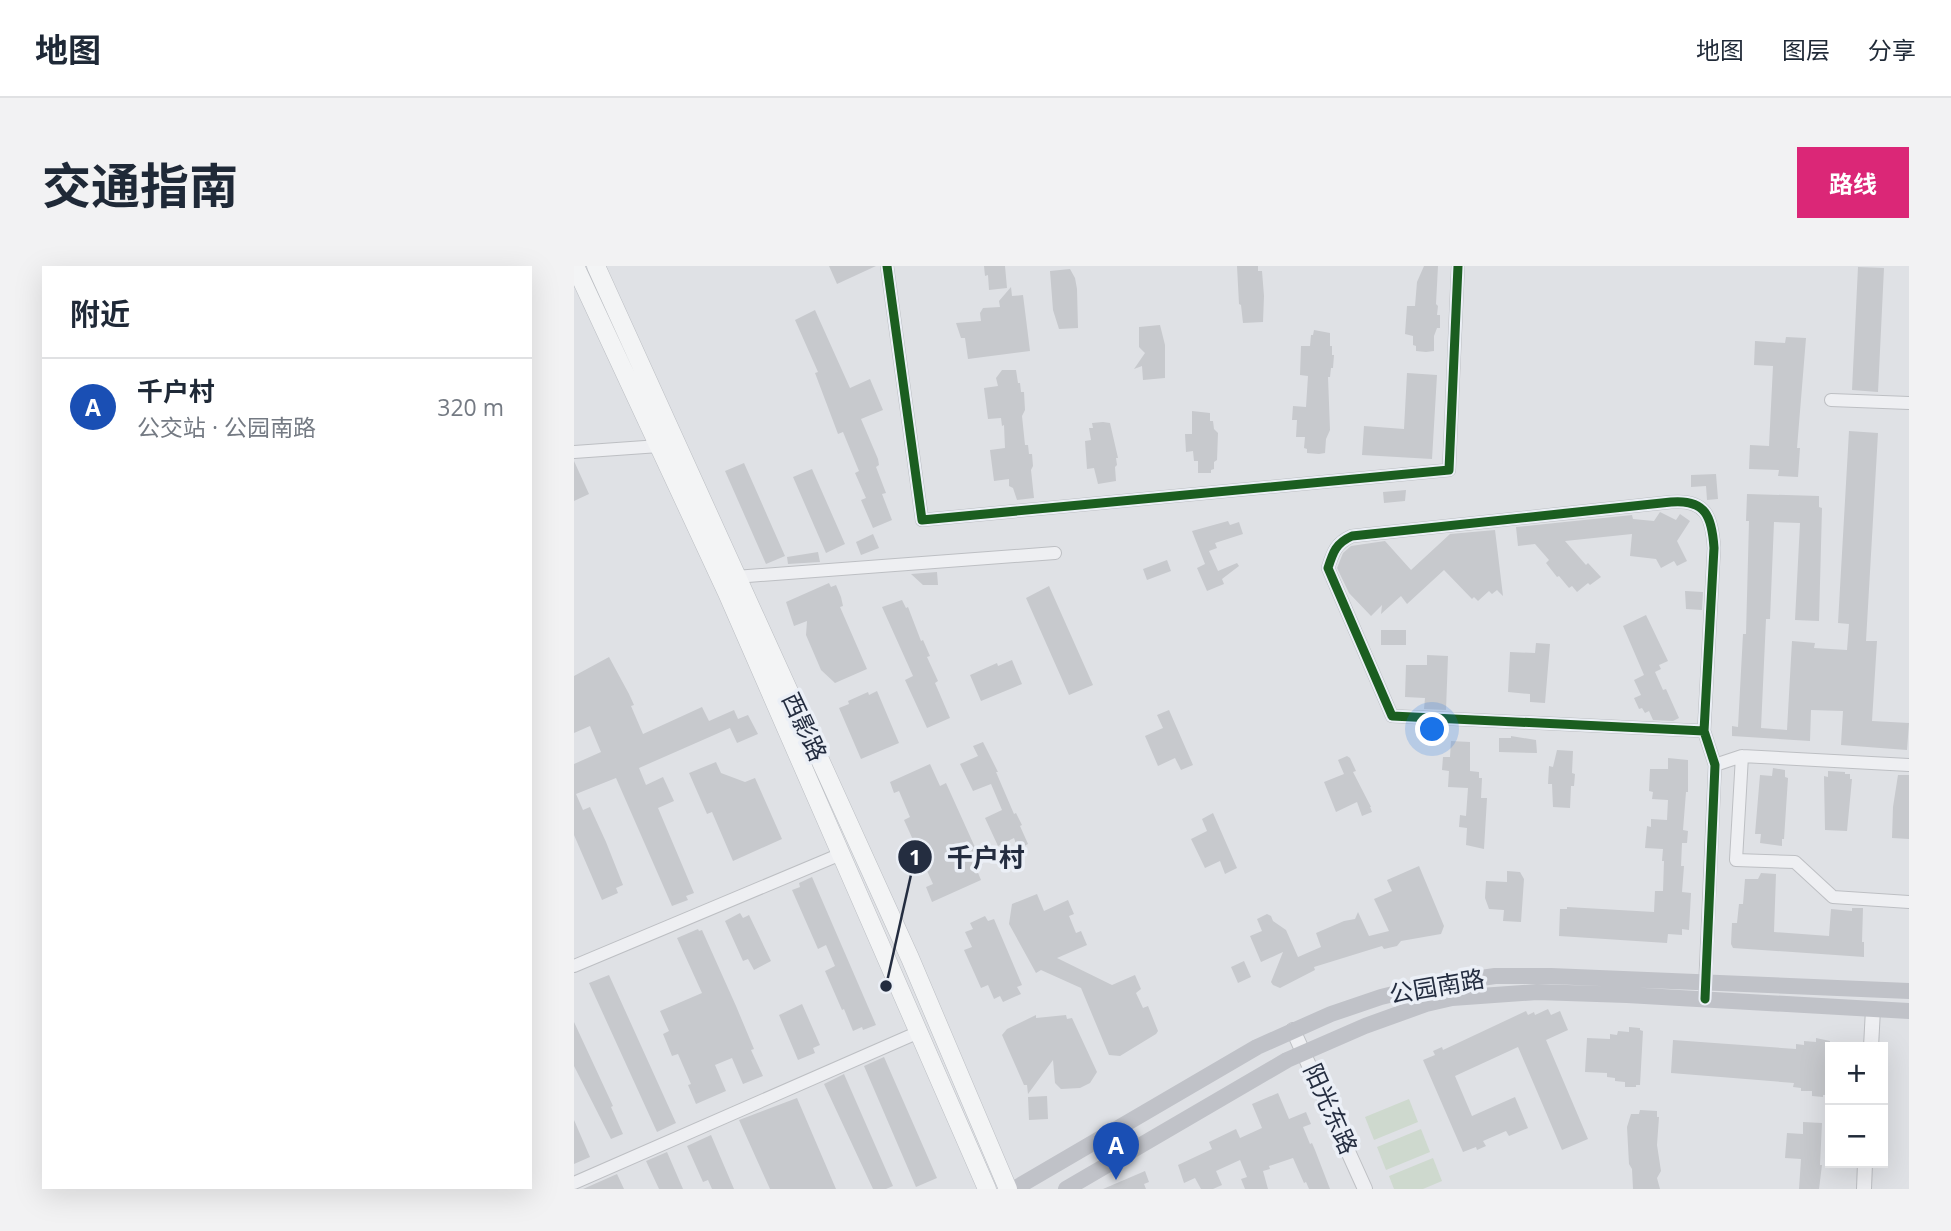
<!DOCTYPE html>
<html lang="zh">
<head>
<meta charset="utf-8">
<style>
  :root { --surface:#fff; --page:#f2f2f3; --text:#1f2937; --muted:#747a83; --line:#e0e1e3; --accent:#db2777 }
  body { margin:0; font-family:"Open Sans","Noto Sans SC",sans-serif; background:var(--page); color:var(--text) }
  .controls { position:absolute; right:21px; bottom:21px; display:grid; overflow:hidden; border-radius:0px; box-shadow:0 7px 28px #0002 }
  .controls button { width:63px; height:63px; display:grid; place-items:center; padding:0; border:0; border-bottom:2px solid var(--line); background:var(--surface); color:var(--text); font:35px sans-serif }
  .you { position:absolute; left:859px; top:464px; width:24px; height:24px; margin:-18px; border:5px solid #fff; border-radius:50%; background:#1a73e8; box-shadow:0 0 0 10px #1a73e833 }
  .badge { display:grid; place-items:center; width:46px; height:46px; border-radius:50%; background:var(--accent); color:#fff; font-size:23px; font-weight:700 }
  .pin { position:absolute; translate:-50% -58px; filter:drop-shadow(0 2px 4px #0008) }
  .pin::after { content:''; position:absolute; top:37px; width:24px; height:21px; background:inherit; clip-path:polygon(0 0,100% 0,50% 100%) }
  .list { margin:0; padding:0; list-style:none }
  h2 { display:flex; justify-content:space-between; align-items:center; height:91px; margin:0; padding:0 28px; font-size:30px }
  h2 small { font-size:23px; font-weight:400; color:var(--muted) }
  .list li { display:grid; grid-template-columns:46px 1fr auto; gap:21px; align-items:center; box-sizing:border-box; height:98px; padding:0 28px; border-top:2px solid var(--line) }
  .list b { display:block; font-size:26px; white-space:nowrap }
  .list p { margin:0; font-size:23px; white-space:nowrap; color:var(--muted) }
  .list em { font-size:23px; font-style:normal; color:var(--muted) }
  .map { position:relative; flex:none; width:1335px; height:923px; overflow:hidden; border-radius:0px }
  header { display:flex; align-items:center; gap:42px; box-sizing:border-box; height:98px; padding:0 35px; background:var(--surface); border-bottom:2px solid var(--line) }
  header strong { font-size:33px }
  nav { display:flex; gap:38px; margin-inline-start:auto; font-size:24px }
  .intro { display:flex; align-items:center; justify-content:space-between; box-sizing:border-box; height:168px; padding:0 42px }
  h1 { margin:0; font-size:49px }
  .button { padding:18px 32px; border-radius:0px; background:var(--accent); color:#fff; font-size:24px; font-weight:700 }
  main { display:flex; gap:42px; padding:0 42px }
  aside { flex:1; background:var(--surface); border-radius:0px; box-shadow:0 7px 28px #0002 }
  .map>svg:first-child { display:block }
  .green { fill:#ced9ce }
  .building { fill:#c7c9cd }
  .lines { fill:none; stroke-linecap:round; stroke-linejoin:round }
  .minor-casing { stroke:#bdbfc3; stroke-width:14 }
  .tertiary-casing { stroke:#bdbfc3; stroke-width:16 }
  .primary-casing { stroke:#bbbec3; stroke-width:19 }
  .minor { stroke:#eeeff2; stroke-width:12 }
  .tertiary { stroke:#eeeff2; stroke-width:14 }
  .secondary { stroke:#c0c2c8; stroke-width:16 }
  .primary { stroke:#f3f4f5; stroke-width:18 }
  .cycleway-casing { stroke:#ebeff6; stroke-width:13 }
  .cycleway { stroke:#1b5e20; stroke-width:9 }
  .labels { text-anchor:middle; stroke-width:7; stroke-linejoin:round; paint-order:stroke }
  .street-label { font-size:24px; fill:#242d40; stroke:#ebeff6 }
  .leader { fill:none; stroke:#242d40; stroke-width:2.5 }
  .callout-dot { fill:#242d40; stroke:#ebeff6; stroke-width:2.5 }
  .mark-label { font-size:21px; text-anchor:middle; font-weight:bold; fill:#fff }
  .callout-label { font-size:26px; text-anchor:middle; font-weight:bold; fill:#242d40; stroke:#ebeff6; stroke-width:7; stroke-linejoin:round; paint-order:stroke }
</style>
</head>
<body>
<header>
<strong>地图</strong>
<nav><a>地图</a><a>图层</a><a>分享</a></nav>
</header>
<div class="intro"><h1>交通指南</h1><a class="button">路线</a></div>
<main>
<aside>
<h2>附近<small></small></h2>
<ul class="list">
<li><span class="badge" style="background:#1a4fb4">A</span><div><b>千户村</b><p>公交站 · 公园南路</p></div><em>320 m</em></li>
</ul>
</aside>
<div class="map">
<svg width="1335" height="923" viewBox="0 0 1335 923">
  <rect width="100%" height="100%" fill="#dfe1e5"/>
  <path class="green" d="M835,833L844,856L800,874L791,851Z
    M847,863L856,886L812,904L803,881Z
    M859,892L868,915L849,923H820L815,910Z"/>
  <path class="building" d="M255,0H302L263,18Z
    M410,0H431L433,22L415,24L414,9L411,10Z
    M663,0H684V5H688L690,30L689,56L669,57L667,39L665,38Z
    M850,0H864L862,38L864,40L863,49H866V62H863L860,70V85L852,86L842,85V80L839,79V70L831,68L833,40H841L843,16Z
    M1284,1L1310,2L1304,126L1278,124Z
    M496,3L501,12L503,23L504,62L485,63L479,44L476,5Z
    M437,21L438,30L449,29L456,85L394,93L391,72H387L382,57L407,55L406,47L409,42L426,41L425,35Z
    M241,44L276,122L296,113L309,144L287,153L304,193L305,199L302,201L312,227L308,228L318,254L299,262L287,234L292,232L281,207L285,205L269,166L264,168L241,107L244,106L221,54Z
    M586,59L591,79V112L569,114L568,100L560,103L571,87L565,81V61Z
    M740,64L756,67V80H758V89H760L759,102H757L756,111H754L756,164L752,173L751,187L745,188L733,187V183L730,182L731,171H722L723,154H718L719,140L732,141L734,110L726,109L727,80H736L737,69H739Z
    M1212,71L1232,72L1223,182H1226L1224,211L1204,210L1205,204L1175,203L1176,179L1195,180L1199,100L1180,99L1181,75L1211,77Z
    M428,104H442L444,117H446L447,126H450L451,144L448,150L451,179H454L455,188H458L459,200L457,204L460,232L443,234L439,222L435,220V213L420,215L416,184L431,182L430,159L428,160L427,152L414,153L410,122L424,120L422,112Z
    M833,107L863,109L858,193L788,189L790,160L830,163Z
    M618,145L636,147V155H639L640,163L644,167L643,194L640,196V203L637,204V207H624V195H620L619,185L612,186L611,168H618Z
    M529,156L536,157L544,192H542L543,199L541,201L542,215L524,218L520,202L513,203L511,175L517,174L515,162H519L518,157Z
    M1275,165L1304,167L1292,375H1303L1298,455L1335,457L1333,484L1267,479L1269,445L1237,444L1236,475L1158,470V460L1164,461L1169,368H1172L1175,255H1172L1173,228L1245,230V241L1248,242L1245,355L1221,354L1226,257L1200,256L1196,353H1192L1187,462L1213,464L1218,375L1241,377L1240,382L1273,384L1275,358L1264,357Z
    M0,195L15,228L0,235Z
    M170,197L211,290L192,298L151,205Z
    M238,203L271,278L252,287L219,211Z
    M1142,208L1144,233L1133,234L1132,220L1117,221V209Z
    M832,224L831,235L810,237L809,226Z
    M1086,246L1102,254L1106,248L1116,255L1103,275L1113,295L1103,300L1100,295L1087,302L1082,293L1056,290L1058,268L991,275L1012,299L1014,297L1027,311L1016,319L1014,317L1003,326L998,320L995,322L985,310L983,311L972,297L975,294L961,278L944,280L942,261L1058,249L1059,253L1080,255Z
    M654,255L656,259L665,256L669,268L641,277L643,282L635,285L644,305L663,297L665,300L648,313L650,318L633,325L623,302L631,298L618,265Z
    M921,264L929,330L923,324L918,328L915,325L904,335L900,331L898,333L870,304L833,338L827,330L807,348L808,339L797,350L775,327L763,302L769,287L777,280L811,275L837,304L876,268Z
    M299,268L305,282L287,289L282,276Z
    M244,286L246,296L214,298L213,291Z
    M593,294L597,305L573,314L569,303Z
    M363,306L364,319H349L337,308Z
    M255,317L257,321L262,319L267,331L269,340L266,341L293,403L261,417L247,404L232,369L233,355L220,360L212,336Z
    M475,320L519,419L495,429L452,332Z
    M1111,325L1129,326L1128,344L1112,343Z
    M328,334L332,342L334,341L347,375L349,374L356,390L353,391L364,415L361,417L376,452L353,462L331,414L339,410L308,341Z
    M1072,349L1094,395L1085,399L1087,403L1081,406L1089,424L1092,423L1105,452L1099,455L1079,454L1075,445L1071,447L1068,442L1065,443L1060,432L1067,429L1060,414L1070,409L1049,360Z
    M807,364H832V379H807Z
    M962,377L976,378L971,437L956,436V428L934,426L936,386L961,387Z
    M853,389L874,390L872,444L850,443L851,432L831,431L832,399H853Z
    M35,391L55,428L60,439L57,440L69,468L128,441L135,455L160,444L164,453L174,449L184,468L163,477L156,462L65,502L72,519L89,511L100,535L84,542L120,627L112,630L114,634L98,640L42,512L2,528L9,544L16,541L32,576L49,619L42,622L44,627L28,634L0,569V498L27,486L16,460L0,467V410Z
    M438,394L448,418L407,435L396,409L423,397L424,400Z
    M303,425L325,477L287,493L265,442L275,438L274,435L294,426L295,429Z
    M595,444L619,499L607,504L601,492L584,500L571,470L589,462L583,449Z
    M937,470L962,474L963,487L925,486V472H937Z
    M877,475L896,476V505L905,506V512H908L907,532H913L910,583L892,579L893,562L885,561L886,549L892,550L894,522L874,521L875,505L868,504L869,491H876Z
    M409,476L424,506H422L440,548L442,547L448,559L446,560L454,578L444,583L440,572L424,580L411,552L428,544L417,518L399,525L386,498L404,490L399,480Z
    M983,484L999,485L998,507L1001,508L1000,520H997L996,542L979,541L978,518H974L975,500L979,501Z
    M773,490L776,492L782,505L779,506L797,541H796L798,546L788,550L783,536L762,546L750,516L770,508L764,494Z
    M1094,492L1114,494V526H1112L1109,564L1114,565L1113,577H1108L1107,600H1110L1108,626L1117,627L1115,664L1108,663V669L1094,668L1093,677L985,670L986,643H993V641L1080,646L1081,625H1089L1090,595H1088L1089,583L1071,582L1073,560L1077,561V553L1093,554L1094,534L1078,533L1079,526L1075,525L1076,503H1094Z
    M142,496L147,507L171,516L181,512L208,573L159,595L138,546L133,548L115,507Z
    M356,498L366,520L372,517L409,599L402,602L407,614L358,636L352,621L359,618L330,554L336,551L325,525L320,527L316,516Z
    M1199,502L1211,504V511L1214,512L1210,573H1208V580L1186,577L1187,568H1181L1186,509L1198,510Z
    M1254,505L1271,506V508H1276V513H1278L1273,565L1251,564L1250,510L1254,511Z
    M1324,509H1335V573L1318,572L1319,541Z
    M639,547L663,602L651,608L646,595L631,602L617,573L633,565L628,553Z
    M845,600L870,660L867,668L827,675L823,680L810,683L808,680L740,701L741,704L706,722L699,719L697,716L709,686L687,696L676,670L688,665L683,653L693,648L697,650L699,655L712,664L724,691L747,681L742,667L770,655L781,653L784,646L795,670L815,665L800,633L818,625L813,614Z
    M933,605L946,606L950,613L947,656L929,655L930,644L915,643L911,632L912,615L933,616Z
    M1187,607L1202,608L1200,666L1255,670L1257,643L1278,645V642H1289L1288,676H1290V691L1159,682L1157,678L1158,657H1163L1165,638H1169L1171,613H1184Z
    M238,611L302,759L289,764L288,761L279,765L270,743L268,744L251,705L261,700L252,679L244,683L218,624L226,621L225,617Z
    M463,628L470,645L494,634L500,648L495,650L502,667L507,665L513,679L483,692L538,719L561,709L567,723L562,727L569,742L574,740L584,765L582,768L546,790L535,789L507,722L467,704L462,707L435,658L438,638Z
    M166,647L169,652L175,649L197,695L180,704L174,693L169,695L151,655Z
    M411,650L414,655L420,653L448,719L443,721L447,728L429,736L426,730L420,733L414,719L407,722L390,684L398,681L391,666L399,663L396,657Z
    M124,663L125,665L128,664L162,740L180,783L177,784L189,810L169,818L158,792L141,799L152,825L122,838L114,819L117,818L104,788L98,790L89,768L95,765L86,745L128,727L103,672Z
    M670,695L677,711L664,717L657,701Z
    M35,709L102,857L83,866L15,717Z
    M228,738L246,779L239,782L241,787L224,794L205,749Z
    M974,743L977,749L986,745L994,764L972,774L1014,873L988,884L944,781L881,810L898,850L941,831L954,862L935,870L932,865L909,875L912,880L903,884L902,881L889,886L849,794L861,789L859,785L868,781L869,784L952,745L954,749L960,746L961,749Z
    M462,749V752L492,749L493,753L498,752L523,806L516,817L506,822L487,823L481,817L479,794L454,828L453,819H450L428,769L433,763Z
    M0,756L39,840L37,841L49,868L37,873L0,800Z
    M1055,761L1066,762V764L1069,765L1066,819H1062V821H1051V816L1041,815V812L1033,811V807L1011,806L1013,772L1036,773V768L1043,769L1044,765L1055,766Z
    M1242,772L1256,775L1253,829H1249V831L1238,830V825H1227V822L1219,821L1220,817L1097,807L1099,774L1222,783V778L1230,779V775L1242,776Z
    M310,791L363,912L342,921L290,800Z
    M270,808L319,920L312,923H299L250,818Z
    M704,827L715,853L732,846L737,858L729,861L736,878L738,877L741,884L756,923H735L732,916L730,917L719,892L695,900L696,903L689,905L694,923H671L667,913L673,911L666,894L642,905L648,919L639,923H627L621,912L610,917L604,899L638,883L635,876L662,863L666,872L688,862L678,838Z
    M473,830L474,853L455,854L454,831Z
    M223,832L262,923H196L165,854Z
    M1066,844L1083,845V851H1085L1083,879L1087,905L1083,912L1086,923H1059L1058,903L1055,898L1053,861L1057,848H1065Z
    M0,854L16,891L0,898Z
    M1229,856L1248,857L1246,899H1248L1245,923H1225L1227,893L1211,892L1213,867L1229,868Z
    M137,869L160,923H138L134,914L129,916L113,880Z
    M93,886L109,923H85L72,895Z
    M571,905L575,916L570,918L572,923H529Z
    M43,908L50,923H9Z"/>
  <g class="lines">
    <g class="minor-casing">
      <path id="minor" d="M313,0L348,254L875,204L884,0
        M1257,134L1335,137
        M0,186L85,180
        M161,311L481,287
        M1130,465L818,450L754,302C759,286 762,277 778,270L1097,236C1132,233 1138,251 1140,282L1130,465L1141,499L1131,722
        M1168,490L1162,594L1221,596L1259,631L1335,636
        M1141,499L1168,490L1335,499
        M0,700L267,588
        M0,917L345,766"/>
    </g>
    <g class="tertiary-casing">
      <path id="tertiary" d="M719,764L791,923
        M1297,781L1299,743
        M1290,923L1291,897"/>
    </g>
    <g class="primary-casing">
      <path id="primary" d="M1,0L153,327L413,923
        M22,0L336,692L434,923"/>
    </g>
    <use href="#minor" class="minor"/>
    <use href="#tertiary" class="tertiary"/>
    <path class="secondary" d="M440,923L683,781L757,748L807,731L852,720L921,710H977L1335,725
      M492,923L713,794L791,760L852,738L878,732L963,726L1053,729L1335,745"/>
    <use href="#primary" class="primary"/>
    <g class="cycleway-casing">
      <path id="cycleway" d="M313,0L348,254L875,204L884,0
        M1130,465L818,450L754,302C759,286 762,277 778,270L1097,236C1132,233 1138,251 1140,282L1130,465L1141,499L1131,733"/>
    </g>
    <use href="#cycleway" class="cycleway"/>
  </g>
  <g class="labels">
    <g class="street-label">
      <text transform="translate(230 461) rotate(65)" y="8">西影路</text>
      <text transform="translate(863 721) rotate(-10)" y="8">公园南路</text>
      <text transform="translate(756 843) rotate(66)" y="8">阳光东路</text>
    </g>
  </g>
  <path class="leader" d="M312 720L341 591"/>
  <g class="callout-dot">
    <circle cx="312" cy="720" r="7"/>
    <circle cx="341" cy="591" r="18"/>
  </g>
  <g class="mark-label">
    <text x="341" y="599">1</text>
  </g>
  <g class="callout-label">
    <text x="412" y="601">千户村</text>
  </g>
</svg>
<div class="controls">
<button>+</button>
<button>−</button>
</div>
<div class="you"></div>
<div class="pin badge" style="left:542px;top:914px;background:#1a4fb4">A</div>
</div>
</main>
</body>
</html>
